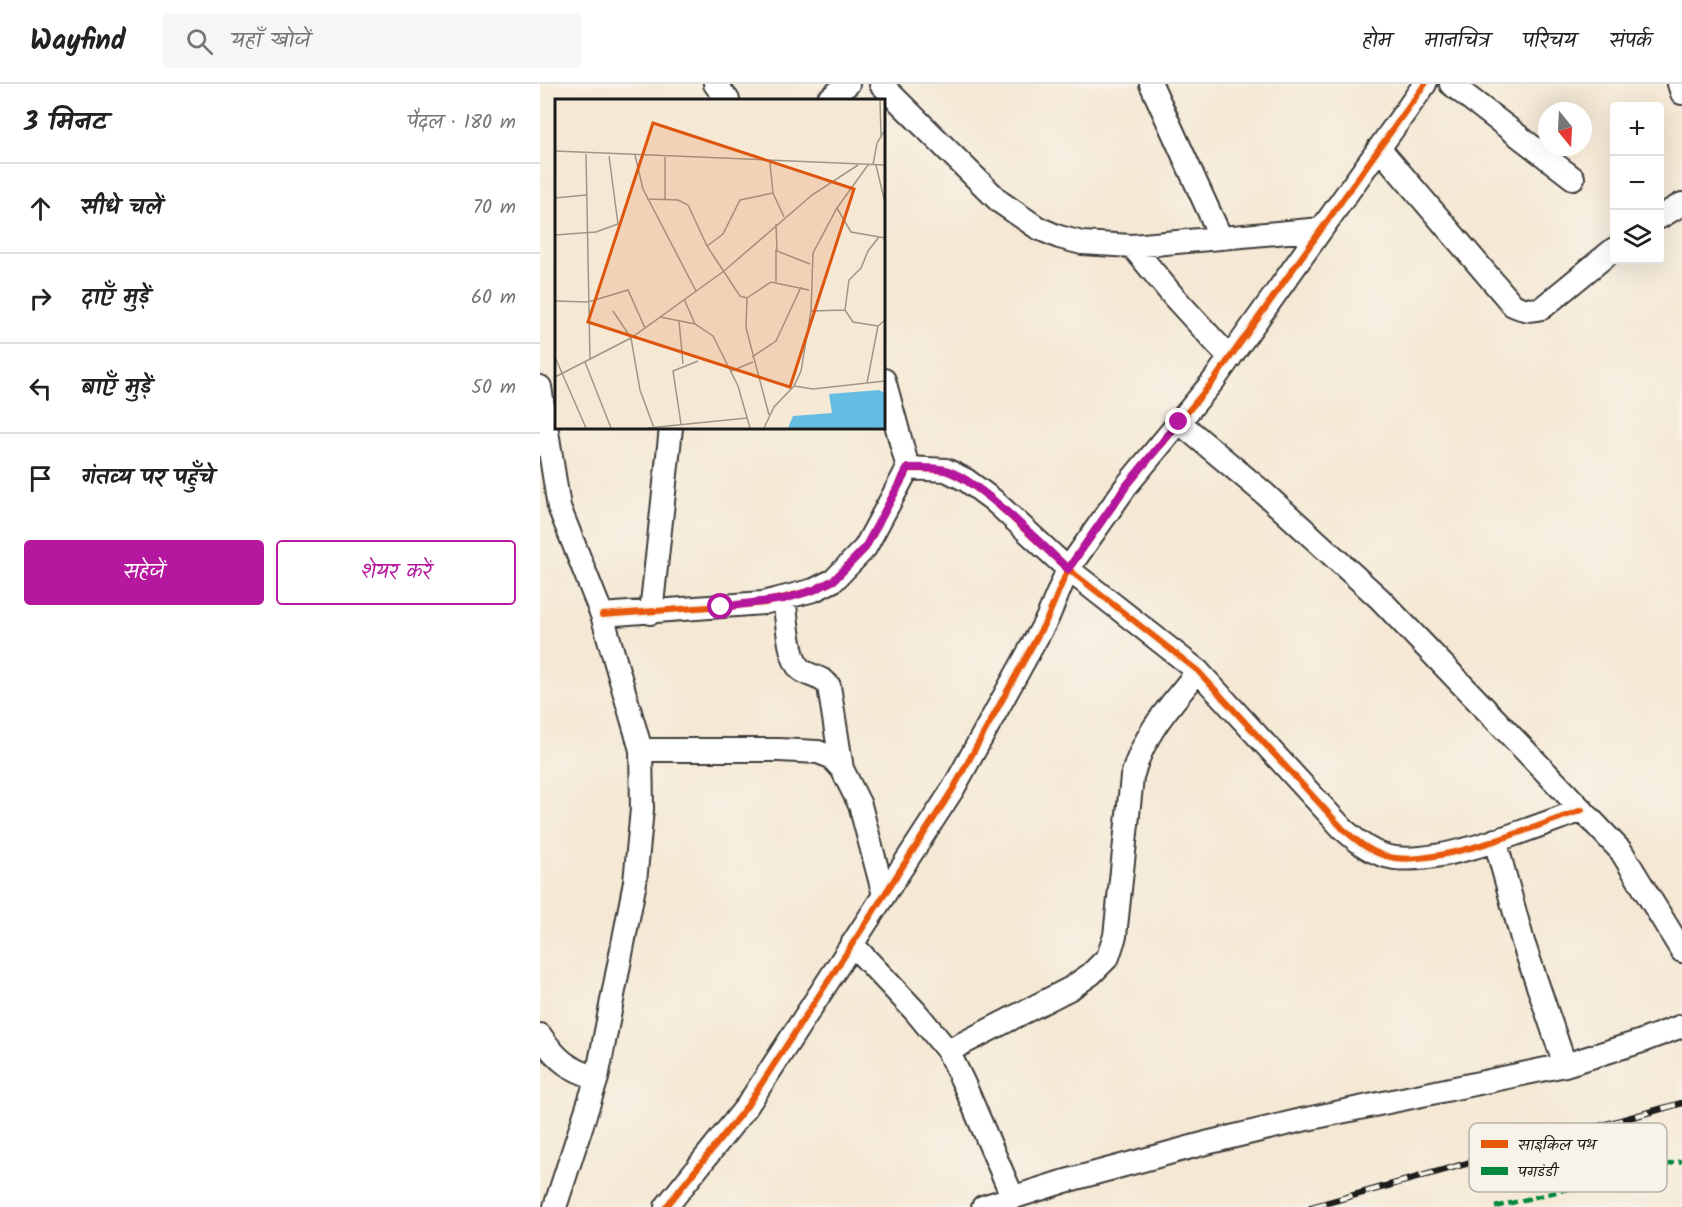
<!DOCTYPE html>
<html lang="hi">
<head>
<meta charset="utf-8">
<style>
  :root { --surface:#fff; --page:#f6f6f6; --text:#222; --muted:#767676; --line:#e0e0e0; --accent:#b5179e }
  body { margin:0; font-family:Kalam,"Playpen Sans Deva",sans-serif; background:var(--page); color:var(--text) }
  .controls { position:absolute; right:18px; top:18px; display:grid; overflow:hidden; border-radius:6px; box-shadow:0 6px 24px #0002 }
  .controls button { width:54px; height:54px; display:grid; place-items:center; padding:0; border:0; border-bottom:2px solid var(--line); background:var(--surface); color:var(--text); font:30px sans-serif }
  .compass { position:absolute; left:998px; top:18px; width:54px; height:54px; border-radius:50%; background:var(--surface); box-shadow:0 6px 24px #0002; rotate:162deg }
  .stop { position:absolute; width:18px; height:18px; margin:-14px; border:4px solid #b5179e; border-radius:50%; background:#fff }
  .stop.end { background:#b5179e; border-color:#fff; box-shadow:0 2px 6px #0008 }
  .list { margin:0; padding:0; list-style:none }
  h2 { display:flex; justify-content:space-between; align-items:center; height:78px; margin:0; padding:0 24px; font-size:26px }
  h2 small { font-size:20px; font-weight:400; color:var(--muted) }
  .list li { display:grid; grid-template-columns:39px 1fr auto; gap:18px; align-items:center; box-sizing:border-box; height:90px; padding:0 24px; border-top:2px solid var(--line) }
  .list b { display:block; font-size:22px; white-space:nowrap }
  .list em { font-size:20px; font-style:normal; color:var(--muted) }
  .actions { display:flex; gap:12px; padding:18px 24px }
  .actions a { flex:1; padding:14px 0; border:2px solid var(--accent); border-radius:6px; text-align:center; font-size:21px; color:var(--accent) }
  .actions .main { background:var(--accent); color:#fff }
  .icon { flex:none; width:33px; height:33px; fill:none; stroke:currentColor; stroke-width:2; stroke-linecap:round; stroke-linejoin:round }
  .map { position:relative; flex:none; width:1142px; height:1123px; overflow:hidden }
  header { display:flex; align-items:center; gap:36px; box-sizing:border-box; height:84px; padding:0 30px; background:var(--surface); border-bottom:2px solid var(--line) }
  header strong { font-size:28px }
  nav { display:flex; gap:33px; margin-inline-start:auto; font-size:21px }
  .search { width:420px; height:54px; background:var(--page); display:flex; align-items:center; gap:15px; box-sizing:border-box; padding:0 21px; border-radius:6px; color:var(--muted); font-size:22px }
  main { display:flex }
  aside { flex:1; background:var(--surface) }
  .map>svg:first-child { display:block }
  .lines { fill:none; stroke-linecap:round; stroke-linejoin:round }
  .minor-casing { stroke:#3d3b38; stroke-width:26 }
  .minor { stroke:#fff; stroke-width:22 }
  .rail-casing { stroke:#1c1c1c; stroke-width:7 }
  .rail { stroke:#f7f3e8; stroke-width:4.5; stroke-dasharray:14; stroke-linecap:butt }
  .quiet { stroke:#00873e; stroke-width:4.5; stroke-dasharray:9 4.5; stroke-linecap:butt }
  .cycleway-casing { stroke:#f7f3e8; stroke-width:10 }
  .cycleway { stroke:#e8590c; stroke-width:6 }
  .route { stroke:#b5179e; stroke-width:8 }
  .inset-road { fill:none; stroke:#9e968a; stroke-width:1.5 }
  .view { fill:#de560d; fill-opacity:0.15; stroke:#de560d; stroke-width:3 }
  .inset-edge { fill:none; stroke:#1c1c1c; stroke-width:3 }
  .key { fill:#f7f3e8; stroke:#b5b2ab; stroke-width:1.5 }
  .key-label { font-size:16px; fill:#1c1c1c }
</style>
</head>
<body>
<header>
<strong>Wayfind</strong>
<div class="search"><svg class="icon" aria-label="search" viewBox="0 0 24 24"><circle cx="10" cy="10" r="6"/><path d="M15 15l6 6"/></svg>यहाँ खोजें</div>
<nav><a>होम</a><a>मानचित्र</a><a>परिचय</a><a>संपर्क</a></nav>
</header>
<main>
<aside>
<h2>3 मिनट<small>पैदल · 180 m</small></h2>
<ul class="list">
<li><svg class="icon" aria-label="ahead" viewBox="0 0 24 24"><path d="M12 20V5M6 11l6-6 6 6"/></svg><div><b>सीधे चलें</b></div><em>70 m</em></li>
<li><svg class="icon" aria-label="right" viewBox="0 0 24 24"><path d="M7 20v-9h11M14 6l5 5-5 5"/></svg><div><b>दाएँ मुड़ें</b></div><em>60 m</em></li>
<li><svg class="icon" aria-label="left" viewBox="0 0 24 24"><path d="M17 20v-9H6M10 6l-5 5 5 5"/></svg><div><b>बाएँ मुड़ें</b></div><em>50 m</em></li>
<li><svg class="icon" aria-label="arrive" viewBox="0 0 24 24"><path d="M6 21V4h12l-3 4 3 4H6"/></svg><div><b>गंतव्य पर पहुँचे</b></div></li>
</ul>
<div class="actions"><a class="main">सहेजें</a><a>शेयर करें</a></div>
</aside>
<div class="map">
<svg width="1142" height="1123" viewBox="0 0 1142 1123">
  <rect width="100%" height="100%" fill="#f7f3e8"/>
  <filter id="ink" filterUnits="userSpaceOnUse"><feTurbulence type="fractalNoise" baseFrequency=".0167" numOctaves="2"/><feDisplacementMap in="SourceGraphic" scale="12" xChannelSelector="R" yChannelSelector="G"/><feConvolveMatrix kernelMatrix="1 2 1 2 8 2 1 2 1" color-interpolation-filters="sRGB"/></filter>
  <filter id="wash" filterUnits="userSpaceOnUse"><feTurbulence type="fractalNoise" baseFrequency=".008" numOctaves="4" result="noise"/><feDisplacementMap in="SourceGraphic" scale="24" xChannelSelector="R" yChannelSelector="G"/><feGaussianBlur stdDeviation="1.35" result="paint"/><feColorMatrix in="noise" values="0 0 0 0 0 0 0 0 0 0 0 0 0 0 0 0 0 1.4 0 .05"/><feComposite in="paint" operator="in"/></filter>
  <g filter="url(#wash)">
    <rect width="100%" height="100%" fill="#f5e8d4"/>
  </g>
  <g filter="url(#ink)">
    <g class="lines">
      <g class="minor-casing">
        <path id="minor" d="M175,0L188,16
          M341,0L460,118L498,144L519,153L542,159L592,162L781,145
          M611,0L681,154
          M911,0L1033,94
          M1139,0L1142,9
          M288,16L308,0
          M839,64L973,221C984,226 991,227 1002,224L1074,165
          M1120,133L1142,120
          M592,162L634,213L690,274
          M344,296L368,384
          M0,303L19,423L62,531L101,666L102,725L95,798L57,994L15,1123
          M639,338L725,410L840,515L1042,726L1081,767L1142,867
          M244,515C247,532 248,573 260,585C269,593 282,592 289,602L302,685
          M111,529L131,344
          M62,531L223,519L274,506L294,496L325,464L368,384L406,386L426,396L453,416L528,485L658,587L803,745C818,758 833,771 855,774C906,780 993,743 1042,726
          M101,666H239L278,668L291,673L302,685L320,721L344,811
          M955,756L983,858L1025,981
          M312,860L375,927L408,967L424,1000L473,1114
          M0,951C17,976 28,985 57,994
          M408,967L531,904L551,890L568,873L575,852L592,693C604,648 630,622 658,587
          M126,1123L207,1022L413,705L507,535L528,485L587,401L674,296L885,0
          M443,1123L522,1098L666,1059L762,1036L1025,981L1099,958L1142,942"/>
      </g>
      <use href="#minor" class="minor"/>
      <g class="rail-casing">
        <path id="rail" d="M772,1123L1142,1019"/>
      </g>
      <use href="#rail" class="rail"/>
      <path class="quiet" d="M955,1123L1142,1077"/>
      <g class="cycleway-casing">
        <path id="cycleway" d="M62,531L223,519L274,506L294,496L325,464L368,384L406,386L426,396L453,416L528,485L658,587L803,745C818,758 833,771 855,774C906,780 993,743 1042,726
          M126,1123L207,1022L413,705L507,535L528,485L587,401L674,296L885,0"/>
      </g>
      <use href="#cycleway" class="cycleway"/>
    </g>
  </g>
  <g class="lines" filter="url(#ink)">
    <path class="route" d="M181,523L244,515L274,506L294,496L325,464L368,384C380,384 393,383 405,386C438,395 501,460 528,485L587,401L639,338"/>
  </g>
  <g transform="translate(15 15)">
    <rect width="330" height="330" fill="#f5e8d4"/>
    <path d="M324,291L330,294V329H233L238,317L277,314L274,295Z" fill="#66bde3"/>
    <path class="inset-road" d="M325,1L326,37M0,52L330,66M31,55L35,261M80,56L88,90L141,192M215,64L218,94L229,118M318,66L322,44L330,31M321,66L330,104M0,99L31,96M92,100L123,101L133,106L152,147L185,197L192,199L216,183L254,191M110,100V56M282,109L296,133L330,139M221,125L222,152L255,165M0,136L41,133L63,125L54,57M324,138L313,152L306,169L294,181L290,211L298,223L323,227L330,221M152,147L168,135L185,101L218,94M221,150V183M192,199L191,229L214,316M129,200L140,225M0,202L33,203L73,191L90,229M58,212L76,239L85,291L99,329M256,212L290,211M105,218L140,225L158,237L183,287L195,329M124,222L128,265M0,258L31,329M197,258L221,242L246,188M30,263L56,329M176,272L198,263M0,278L76,239L169,172L257,96L303,66M312,284L323,227M239,287L258,290L330,282M126,325L118,272L143,262M93,329L192,319M209,329L219,308L239,287L246,272L256,212L258,154L282,109L313,66"/>
    <path class="view" d="M98,24L299,90L235,288L33,223Z"/>
    <rect width="330" height="330" class="inset-edge"/>
  </g>
  <rect x="929" y="1039" width="198" height="69" rx="9" class="key"/>
  <rect x="941" y="1056" width="27" height="8" fill="#e8590c"/>
  <rect x="941" y="1083" width="27" height="8" fill="#00873e"/>
  <g class="key-label">
    <text x="978" y="1066">साइकिल पथ</text>
    <text x="978" y="1093">पगडंडी</text>
  </g>
</svg>
<div class="controls">
<button>+</button>
<button>−</button>
<button><svg class="icon" aria-label="layers" viewBox="0 0 24 24"><path d="M12 4l9 5-9 5-9-5zM3 14l9 5 9-5"/></svg></button>
</div>
<svg class="compass" viewBox="-18 -18 36 36"><path d="M0-13l5 13h-10z" fill="#e53935"/><path d="M0 13l5-13h-10z" fill="#767676"/></svg>
<div class="stop" style="left:181px;top:523px"></div>
<div class="stop end" style="left:639px;top:338px"></div>
</div>
</main>
</body>
</html>
